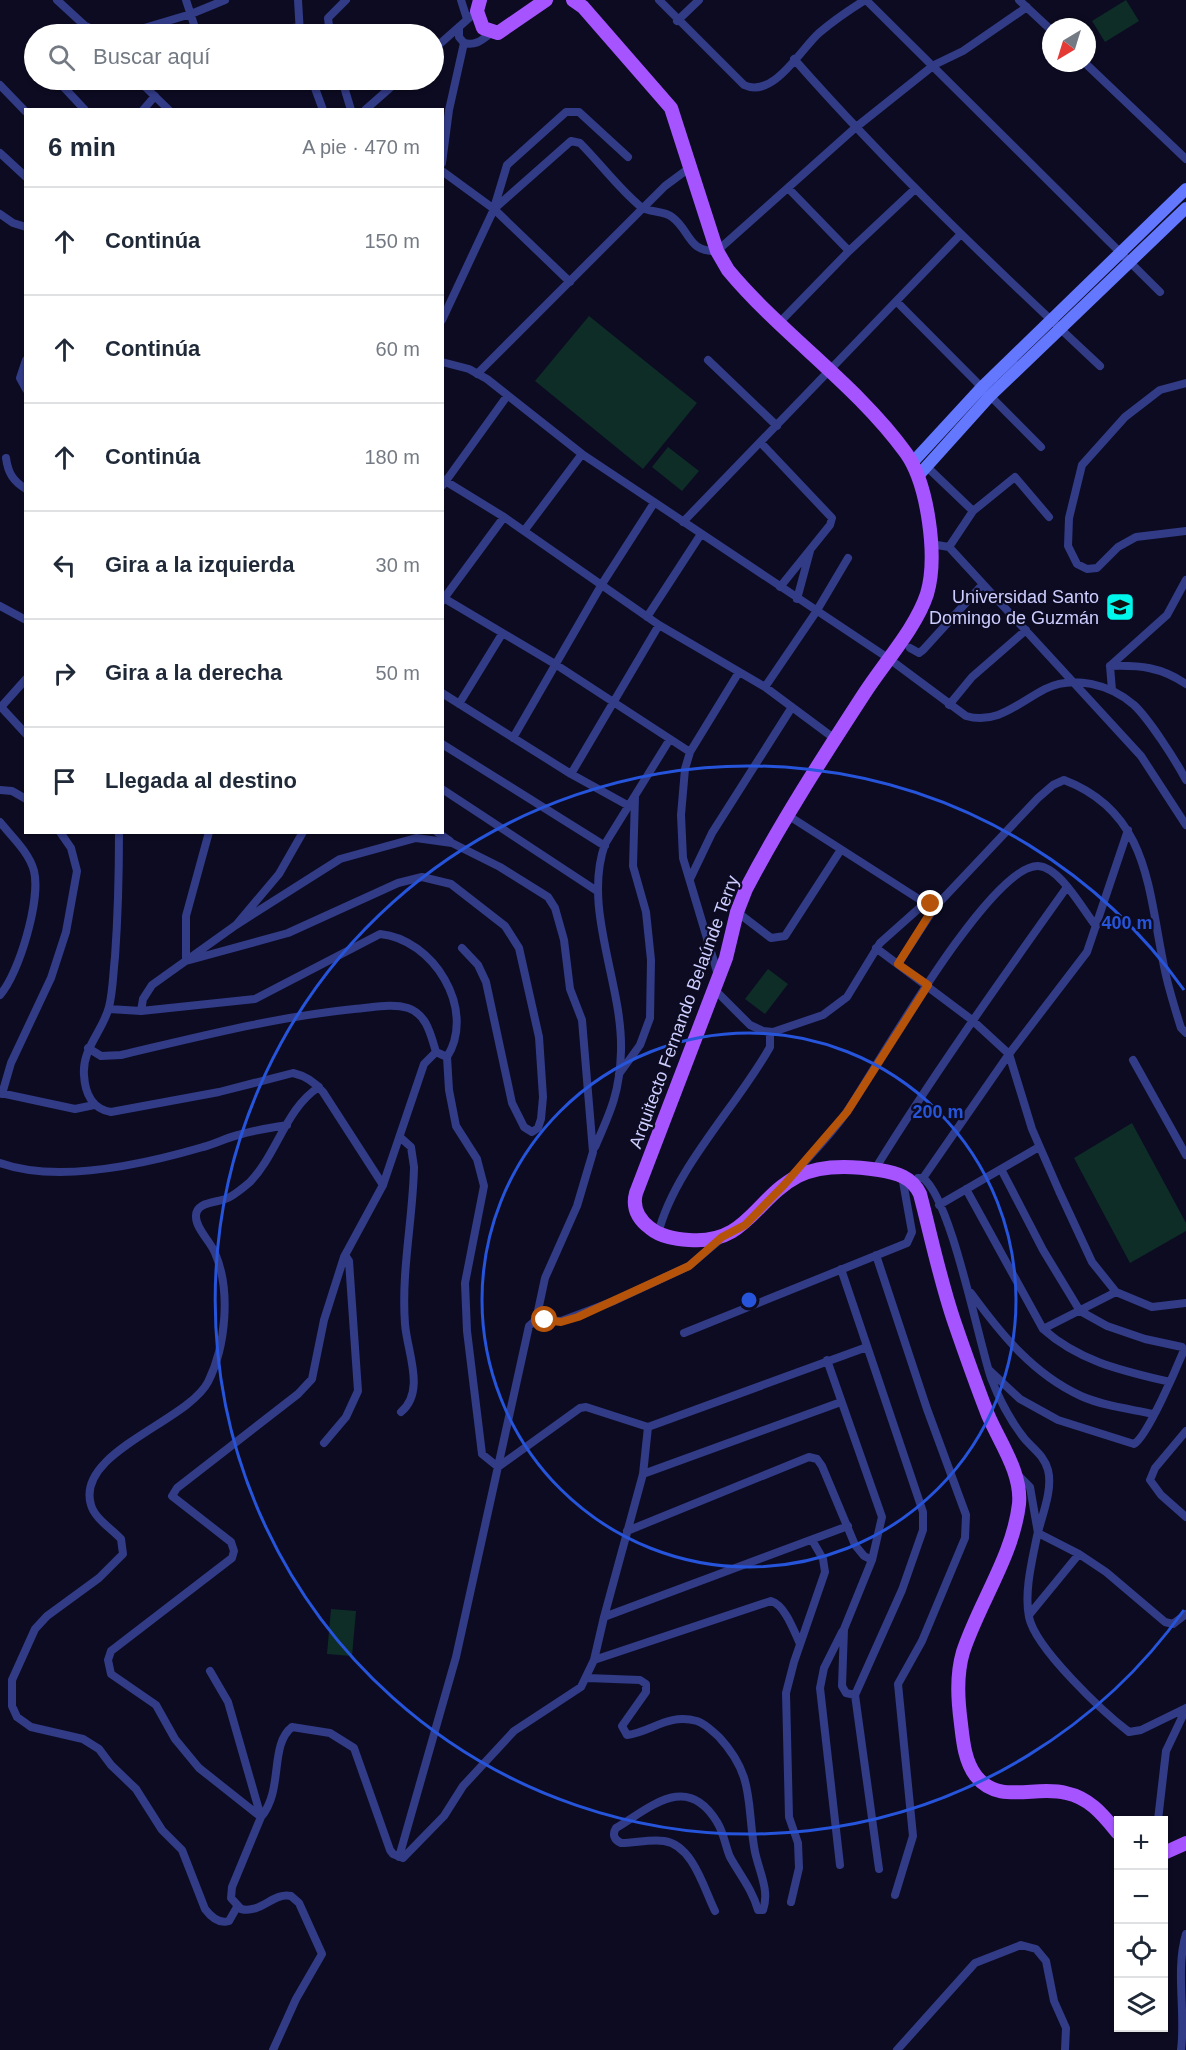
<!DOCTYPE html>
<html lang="es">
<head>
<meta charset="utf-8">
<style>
  :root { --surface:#fff; --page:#f2f2f3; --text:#1f2937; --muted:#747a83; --line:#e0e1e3 }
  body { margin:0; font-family:Arial,sans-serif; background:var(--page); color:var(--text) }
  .controls { position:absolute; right:18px; bottom:18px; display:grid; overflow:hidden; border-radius:0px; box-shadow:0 2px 4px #0004 }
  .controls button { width:54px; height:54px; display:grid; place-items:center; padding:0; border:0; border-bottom:2px solid var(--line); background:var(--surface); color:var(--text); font:30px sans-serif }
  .compass { position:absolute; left:1042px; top:18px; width:54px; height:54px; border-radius:50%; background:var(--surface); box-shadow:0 2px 4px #0004; rotate:218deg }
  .stop { position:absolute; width:18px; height:18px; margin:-14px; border:4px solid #b45309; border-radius:50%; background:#fff }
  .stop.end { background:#b45309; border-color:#fff; box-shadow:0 2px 6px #0008 }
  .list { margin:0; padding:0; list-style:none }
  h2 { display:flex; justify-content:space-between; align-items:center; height:78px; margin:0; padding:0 24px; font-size:26px }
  h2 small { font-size:20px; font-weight:400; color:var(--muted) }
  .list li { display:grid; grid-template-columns:39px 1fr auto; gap:18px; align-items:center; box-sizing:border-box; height:108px; padding:0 24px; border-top:2px solid var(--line) }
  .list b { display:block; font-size:22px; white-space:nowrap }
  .list em { font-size:20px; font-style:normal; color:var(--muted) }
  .icon { flex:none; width:33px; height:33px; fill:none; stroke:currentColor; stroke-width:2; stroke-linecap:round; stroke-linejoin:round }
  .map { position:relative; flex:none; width:1186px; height:2050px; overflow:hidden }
  .search { position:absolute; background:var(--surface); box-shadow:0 2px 4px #0004; left:24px; top:24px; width:420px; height:66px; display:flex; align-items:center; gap:15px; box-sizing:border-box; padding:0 21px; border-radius:33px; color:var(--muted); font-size:22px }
  .panel { position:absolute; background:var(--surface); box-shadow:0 2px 4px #0004; left:24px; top:108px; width:420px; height:726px; border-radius:0px }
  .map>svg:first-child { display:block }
  .green { fill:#0e2d27 }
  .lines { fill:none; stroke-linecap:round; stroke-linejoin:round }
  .street { stroke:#323b86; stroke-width:8 }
  .secondary { stroke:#6477ff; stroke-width:12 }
  .primary { stroke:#a654ff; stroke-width:14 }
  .route { stroke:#b45309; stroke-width:8 }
  .ring { fill:none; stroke:#2654da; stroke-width:3 }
  .labels { text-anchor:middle; stroke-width:4.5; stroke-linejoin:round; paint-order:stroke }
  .poi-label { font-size:18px; fill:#cdceff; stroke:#0c0b22; text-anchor:end }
  .street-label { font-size:18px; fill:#cdceff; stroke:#0c0b22 }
  .centre { fill:#2654da; stroke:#0c0b22; stroke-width:3 }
  .ring-label { font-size:18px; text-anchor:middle; font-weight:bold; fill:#2654da; stroke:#0c0b22; stroke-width:4.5; stroke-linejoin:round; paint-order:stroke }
</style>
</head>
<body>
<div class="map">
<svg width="1186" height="2050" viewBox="0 0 1186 2050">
  <rect width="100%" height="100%" fill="#0c0b22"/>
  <path class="green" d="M1126,0L1139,21L1105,42L1092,21Z
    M589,316L697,403L643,469L535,381Z
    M668,447L699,471L682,491L652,467Z
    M768,969L788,984L765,1014L745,999Z
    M1132,1123L1186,1223V1231L1130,1263L1074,1158Z
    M331,1609L356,1611L352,1656L327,1654Z"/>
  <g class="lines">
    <path class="street" d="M57,0L94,34
      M186,0L197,34
      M298,0L300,34
      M461,0L467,19
      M659,0L744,85C773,99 800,50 819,33C834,20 849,10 865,0
      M866,0L1160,292
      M1019,0L1051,30
      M677,21L699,0
      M82,34L88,27
      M124,34L191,14L225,0
      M272,34L300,26
      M330,34L328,18L346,0
      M464,43C476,46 482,40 491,33
      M434,49L477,11
      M794,59C890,168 994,267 1100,366
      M1085,63L1186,159
      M57,80L85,110
      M138,80L169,110
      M312,80L323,110
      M342,80L351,110
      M0,85L26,112
      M143,110L155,96
      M365,110L399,80
      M0,153L26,177
      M442,163L449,110L464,43L459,37V27
      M442,171L494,209L570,282
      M788,188L849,251
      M494,208L507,165L566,112H579L628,157
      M0,214L13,223L26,227
      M897,302L1041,447
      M442,320L494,209L571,141L580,143C600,163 619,189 641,207C650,213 663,210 672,217C691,231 687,252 717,251L855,128L934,65L963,51L1027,7
      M779,323L849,251L915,189
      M26,360L20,378L26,389
      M708,360L777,426
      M442,362L469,369L487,379L582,454L888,658L966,716C997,725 1018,703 1045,689C1073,675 1110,684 1134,705C1149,719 1176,761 1186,780
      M477,374L665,186L692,166
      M1186,383L1160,390L1125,417L1082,465L1069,518L1068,546L1077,564L1087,569L1097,568L1118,547L1136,537L1186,531
      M761,443L832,518L830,525L780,587
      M6,458C8,473 13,481 26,489
      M926,466L973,511
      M442,479L504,517L659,625L765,687L835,739
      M443,485L507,396
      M683,522L960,235
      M524,531L582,454
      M931,544L949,547L1141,756L1186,825
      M949,547L973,511L1015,477L1049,517
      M442,597L555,664L690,752
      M797,599L810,551
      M442,601L504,517
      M0,606L26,620
      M647,617L701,534
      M910,648L919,653L923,650L983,584
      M1110,666L1167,615L1186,580
      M26,679L1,707L26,734
      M765,687L816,612L848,558
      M1112,690L1110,666C1140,665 1161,667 1186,684
      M442,693L571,774L629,806
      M459,704L502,634
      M949,705L972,677L1026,630
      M513,738L602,584L654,503
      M442,744L605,846
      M571,774L659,625
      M442,789L597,891
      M0,790L12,791L26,799
      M789,816L925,903
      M0,822C12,837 29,852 34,871C41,899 19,974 0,995
      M119,832C119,874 118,915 115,957C113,974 113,991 109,1007C103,1031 82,1048 84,1075C85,1093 92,1109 111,1112L219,1092L293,1073C306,1076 315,1082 323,1092L383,1185
      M209,832L186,916V961L288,933L398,883L422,877L451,884L505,926L519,948L539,1037L543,1097L541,1119L538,1128L532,1132L524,1127L512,1103L486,982L478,965L462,948
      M437,832L450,841
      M690,879L712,833L792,707
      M737,912L771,938L785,936L840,851
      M236,925L340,859L416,838L452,843L500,867L548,897L555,908L564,940L570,989L582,1020L593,1152L577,1206L545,1278L536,1320
      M876,948L972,1020L1009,1054L1032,1129L1059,1191L1092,1262L1116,1292L1152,1307L1186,1303
      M898,964L935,907L1038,798L1053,785L1064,780C1151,813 1148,894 1165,971C1169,990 1175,1009 1181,1028L1186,1033
      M718,975L683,858L681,815L685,769L690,752L739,672
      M714,989L750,1025L763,1031L773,1032L823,1015L847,997L880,943L925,903L935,907
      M109,1009L141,1011L255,999L380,934C433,939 477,1009 447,1057
      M141,1011L143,999L152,985L236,925L279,874L303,832
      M88,1048L101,1056L121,1055C198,1037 275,1017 354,1009C371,1008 391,1003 408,1008C427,1014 431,1036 436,1052L424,1064L383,1185L344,1257L324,1320L312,1379L298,1394L177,1488L172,1496L231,1542L234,1551L232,1558L111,1651L108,1660L111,1674L156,1705L175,1739L199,1768L261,1817C284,1790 269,1745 292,1727L330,1733L354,1748L390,1850L393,1854L403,1858L444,1816L463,1786L514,1731L581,1687L594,1660L604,1617L848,1526
      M436,1052L447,1057L449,1090L456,1126L477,1159L484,1186L465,1283L467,1331L482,1454L498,1467L580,1408L586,1407L648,1427L867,1347
      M1133,1060L1186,1155
      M619,1074L640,1045L650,1018L651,960L646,912L633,866L635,797
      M0,1093L75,1109L94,1105
      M2,1094L11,1063L51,978L66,932L77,871L71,848L60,832
      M401,1138L411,1147L414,1167C413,1219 401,1271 405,1324C407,1352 426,1391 401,1412
      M595,1147C611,1111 620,1091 621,1051C623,984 582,909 605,844L670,739
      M0,1163C59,1184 145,1164 203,1147C215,1144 226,1138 238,1135C254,1130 271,1128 287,1125
      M875,1169C935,1072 1001,980 1067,887
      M792,1176C811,1154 833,1133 848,1110C876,1068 990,865 1038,866C1060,867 1083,910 1096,926
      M918,1178H923L1009,1054L1087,952L1128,830
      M923,1178C951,1199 978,1339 991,1378C999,1399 1010,1420 1024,1438C1033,1449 1044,1455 1048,1470C1053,1490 1042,1515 1037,1536C1032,1561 1024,1592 1029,1617C1035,1648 1103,1712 1129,1732L1141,1730L1186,1708
      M966,1189L1043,1329C1080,1362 1124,1371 1170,1382
      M939,1205L1039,1147
      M658,1234C674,1169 737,1106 770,1047V1033
      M876,1255L927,1409L966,1515L965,1538L922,1641L898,1684L913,1836L895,1895
      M841,1269L923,1512V1530L902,1590L855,1695L879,1869
      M971,1293C1001,1334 1033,1374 1081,1396C1103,1406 1130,1409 1153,1414
      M1043,1329L1116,1292
      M684,1333L907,1243L912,1232L902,1176
      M827,1360L882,1517L872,1560L844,1629L842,1686L846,1693L855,1695
      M989,1370L1020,1399L1058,1420L1134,1444C1147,1437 1177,1367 1184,1350L1182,1347L1145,1339L1107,1326L1080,1311L1043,1250L1001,1169
      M1186,1431L1155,1468L1150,1480L1161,1495L1186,1517
      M324,1443L346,1417L358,1391L349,1261L345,1255
      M1015,1472L1030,1487L1038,1533L1079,1554L1106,1572L1165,1622L1173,1624L1186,1614
      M643,1474L841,1402
      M627,1531L809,1457L817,1459L822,1466L855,1545L864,1556L872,1560
      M1029,1615L1079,1554
      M604,1617L643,1474L648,1427
      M594,1660L771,1601C785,1605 794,1631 800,1644
      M210,1671L228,1702L261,1817L232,1887L231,1898L241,1909C261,1914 273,1892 291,1896L299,1903L322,1954L296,1999L273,2050
      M587,1678L640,1680L646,1684V1692L622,1726L627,1735C652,1732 667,1713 697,1721C706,1724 712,1731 719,1737C756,1777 746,1805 755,1852C759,1871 770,1891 763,1910H758C752,1889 740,1875 730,1857C725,1845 724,1833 717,1822C687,1772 651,1807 616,1828C612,1834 614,1840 621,1843C635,1843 650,1839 664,1841C693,1845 704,1889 715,1911
      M1158,1820L1166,1751L1186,1709
      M399,1857L456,1657L529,1326L536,1320L561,1321L614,1301L689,1266L722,1238
      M840,1865L820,1688L824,1668L842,1632
      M791,1902L799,1868L798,1843L789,1817L786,1693L794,1662L825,1572L823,1559L812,1540
      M237,1907L229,1921C219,1924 211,1917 205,1909L182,1850L162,1830L136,1789L111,1765L99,1749L83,1739L31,1727L17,1717L12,1706V1680L35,1629L47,1616L99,1578L123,1554L121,1539C112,1529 95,1519 91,1505C75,1452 187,1422 208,1382C226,1346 231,1290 215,1253C211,1242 196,1229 196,1217C195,1201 218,1203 228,1198C236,1194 243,1188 250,1182C277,1154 286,1108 319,1087
      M897,2050L975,1963L1021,1945L1036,1949L1046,1961L1054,2001L1066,2028L1065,2050
      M1181,2050C1186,2012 1175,1971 1186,1934"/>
    <path class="secondary" d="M912,463L982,387L1186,189
      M918,476L990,396L1186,208"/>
    <path class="primary" d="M480,0L477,11L483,28L498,33L546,0
      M573,0L583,7L671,108L717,251L728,270C782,335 856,384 906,453C928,484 938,557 927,594C916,628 883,664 864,694C823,757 781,822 746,889L737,912L726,958L636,1193C632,1208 638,1219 650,1228C661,1237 675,1239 689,1240C747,1245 755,1198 798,1176C822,1164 854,1166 879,1170C897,1173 912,1177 920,1194C931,1236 940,1280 954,1321C965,1353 976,1384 988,1415C1000,1443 1022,1473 1019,1504C1013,1556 979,1603 963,1652C956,1676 958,1701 961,1724C963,1742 965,1762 976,1776C998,1805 1036,1785 1066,1793C1090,1798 1103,1815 1118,1833
      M1164,1853L1186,1843"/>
  </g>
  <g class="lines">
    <path class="route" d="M545,1320L561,1322L578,1317L689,1266L722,1237L745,1225L784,1185L847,1112L928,985L898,964L934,907L931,904"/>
  </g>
  <g class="ring">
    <circle cx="749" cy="1300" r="267"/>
    <path d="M1184 1610A534 534 0 1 1 1184 990"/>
  </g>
  <defs>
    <g id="university-square" transform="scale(1.5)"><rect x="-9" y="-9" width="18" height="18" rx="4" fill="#00f8ec" stroke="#0c0b22"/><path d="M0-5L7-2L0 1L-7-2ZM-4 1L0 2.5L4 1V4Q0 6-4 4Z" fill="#111"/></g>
  </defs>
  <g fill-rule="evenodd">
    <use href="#university-square" x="1120" y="607"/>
  </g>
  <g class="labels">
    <g class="poi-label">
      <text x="1099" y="603">Universidad Santo<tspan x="1099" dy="21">Domingo de Guzmán</tspan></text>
    </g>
    <g class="street-label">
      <text transform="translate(684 1012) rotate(-70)" y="6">Arquitecto Fernando Belaúnde Terry</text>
    </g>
  </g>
  <circle cx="749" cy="1300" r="9" class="centre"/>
  <g class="ring-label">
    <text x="1127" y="929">400 m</text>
    <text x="938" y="1118">200 m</text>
  </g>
</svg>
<div class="controls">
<button>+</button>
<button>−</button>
<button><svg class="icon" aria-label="locate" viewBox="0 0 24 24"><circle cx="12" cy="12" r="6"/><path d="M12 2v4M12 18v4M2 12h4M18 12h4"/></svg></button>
<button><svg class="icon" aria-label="layers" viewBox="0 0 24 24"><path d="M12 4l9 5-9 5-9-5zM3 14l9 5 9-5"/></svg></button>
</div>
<svg class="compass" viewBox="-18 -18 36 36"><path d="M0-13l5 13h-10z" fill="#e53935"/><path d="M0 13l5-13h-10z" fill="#747a83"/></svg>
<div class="stop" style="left:545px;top:1320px"></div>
<div class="stop end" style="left:931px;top:904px"></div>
<div class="search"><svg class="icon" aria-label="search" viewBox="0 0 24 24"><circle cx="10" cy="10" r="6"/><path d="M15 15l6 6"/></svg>Buscar aquí</div>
<section class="panel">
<h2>6 min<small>A pie · 470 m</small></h2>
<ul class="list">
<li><svg class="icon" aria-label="ahead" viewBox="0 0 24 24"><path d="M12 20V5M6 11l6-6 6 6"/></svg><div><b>Continúa</b></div><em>150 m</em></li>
<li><svg class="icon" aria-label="ahead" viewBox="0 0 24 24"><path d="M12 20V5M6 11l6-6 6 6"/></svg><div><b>Continúa</b></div><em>60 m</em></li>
<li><svg class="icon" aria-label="ahead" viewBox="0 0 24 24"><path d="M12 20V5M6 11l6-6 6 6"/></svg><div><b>Continúa</b></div><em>180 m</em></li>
<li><svg class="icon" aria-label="left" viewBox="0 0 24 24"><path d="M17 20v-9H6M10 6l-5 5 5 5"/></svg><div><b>Gira a la izquierda</b></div><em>30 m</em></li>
<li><svg class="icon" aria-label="right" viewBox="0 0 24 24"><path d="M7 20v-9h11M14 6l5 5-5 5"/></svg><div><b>Gira a la derecha</b></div><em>50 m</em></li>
<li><svg class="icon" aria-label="arrive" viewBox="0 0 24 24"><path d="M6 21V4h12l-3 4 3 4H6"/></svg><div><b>Llegada al destino</b></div></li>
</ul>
</section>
</div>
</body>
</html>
